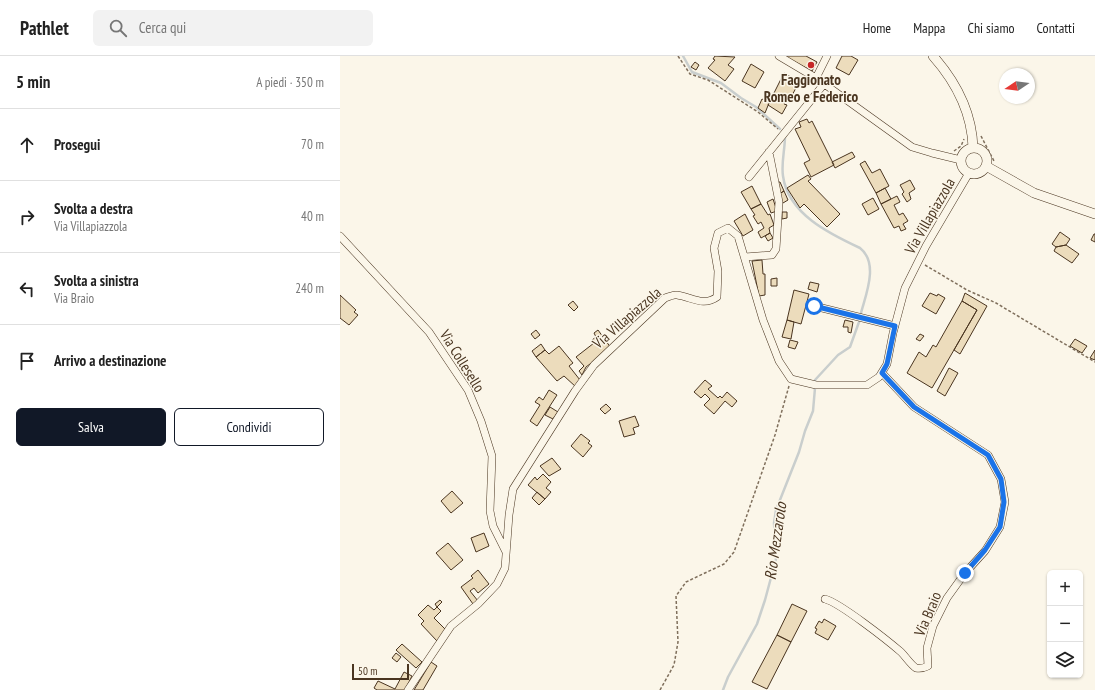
<!DOCTYPE html>
<html lang="it">
<head>
<meta charset="utf-8">
<style>
  :root { --surface:#fff; --page:#f2f2f2; --text:#222; --muted:#767676; --line:#e0e0e0; --accent:#111827 }
  body { margin:0; font-family:"PT Sans Narrow",sans-serif; background:var(--page); color:var(--text) }
  .controls { position:absolute; right:12px; bottom:12px; display:grid; overflow:hidden; border-radius:6px; box-shadow:0 1px 3px #0004 }
  .controls button { width:36px; height:36px; display:grid; place-items:center; padding:0; border:0; border-bottom:1px solid var(--line); background:var(--surface); color:var(--text); font:20px sans-serif }
  .compass { position:absolute; left:659px; top:12px; width:36px; height:36px; border-radius:50%; background:var(--surface); box-shadow:0 1px 3px #0004; rotate:257deg }
  .scale { position:absolute; left:12px; bottom:10px; width:57px; box-sizing:border-box; padding-left:4px; border:2px solid #4a3520; border-top:0; font-size:11px; line-height:14px; white-space:nowrap; color:#4a3520; -webkit-text-stroke:3px #fbf6e9; paint-order:stroke }
  .stop { position:absolute; width:12px; height:12px; margin:-9px; border:3px solid #1a73e8; border-radius:50%; background:#fff }
  .stop.end { background:#1a73e8; border-color:#fff; box-shadow:0 1px 4px #0008 }
  .list { margin:0; padding:0; list-style:none }
  h2 { display:flex; justify-content:space-between; align-items:center; height:52px; margin:0; padding:0 16px; font-size:17px }
  h2 small { font-size:13px; font-weight:400; color:var(--muted) }
  .list li { display:grid; grid-template-columns:26px 1fr auto; gap:12px; align-items:center; box-sizing:border-box; height:72px; padding:0 16px; border-top:1px solid var(--line) }
  .list b { display:block; font-size:15px; white-space:nowrap }
  .list p { margin:0; font-size:13px; white-space:nowrap; color:var(--muted) }
  .list em { font-size:13px; font-style:normal; color:var(--muted) }
  .actions { display:flex; gap:8px; padding:12px 16px }
  .actions a { flex:1; padding:9px 0; border:1px solid var(--accent); border-radius:6px; text-align:center; font-size:14px; color:var(--accent) }
  .actions .main { background:var(--accent); color:#fff }
  .icon { flex:none; width:22px; height:22px; fill:none; stroke:currentColor; stroke-width:2; stroke-linecap:round; stroke-linejoin:round }
  .map { position:relative; flex:none; width:755px; height:634px; overflow:hidden }
  header { display:flex; align-items:center; gap:24px; box-sizing:border-box; height:56px; padding:0 20px; background:var(--surface); border-bottom:1px solid var(--line) }
  header strong { font-size:19px }
  nav { display:flex; gap:22px; margin-inline-start:auto; font-size:14px }
  .search { width:280px; height:36px; background:var(--page); display:flex; align-items:center; gap:10px; box-sizing:border-box; padding:0 14px; border-radius:6px; color:var(--muted); font-size:15px }
  main { display:flex }
  aside { flex:1; background:var(--surface) }
  .map>svg:first-child { display:block }
  .lines { fill:none; stroke-linecap:round; stroke-linejoin:round }
  .stream { stroke:#c9cecd; stroke-width:2.5 }
  .building { fill:#ecdcbc; stroke:#4a3520 }
  .minor-casing { stroke:#4a3520; stroke-width:8 }
  .tertiary-casing { stroke:#4a3520; stroke-width:10 }
  .path { stroke:#7f6f5c; stroke-width:1.5; stroke-dasharray:3 2; stroke-linecap:butt }
  .minor { stroke:#fbf6e9; stroke-width:7 }
  .tertiary { stroke:#fbf6e9; stroke-width:9 }
  .route { stroke:#1a73e8; stroke-width:5 }
  .poi-dot { fill:#c62828; stroke:#fbf6e9; stroke-width:1.5 }
  .labels { text-anchor:middle; stroke-width:3; stroke-linejoin:round; paint-order:stroke }
  .poi-label { font-size:15px; font-weight:bold; fill:#4a3520; stroke:#fbf6e9 }
  .street-label { font-size:15px; fill:#4a3520; stroke:#fbf6e9 }
  .water-label { font-size:16px; font-style:italic; fill:#4a3520; stroke:#fbf6e9 }
</style>
</head>
<body>
<header>
<strong>Pathlet</strong>
<div class="search"><svg class="icon" aria-label="search" viewBox="0 0 24 24"><circle cx="10" cy="10" r="6"/><path d="M15 15l6 6"/></svg>Cerca qui</div>
<nav><a>Home</a><a>Mappa</a><a>Chi siamo</a><a>Contatti</a></nav>
</header>
<main>
<aside>
<h2>5 min<small>A piedi · 350 m</small></h2>
<ul class="list">
<li><svg class="icon" aria-label="ahead" viewBox="0 0 24 24"><path d="M12 20V5M6 11l6-6 6 6"/></svg><div><b>Prosegui</b></div><em>70 m</em></li>
<li><svg class="icon" aria-label="right" viewBox="0 0 24 24"><path d="M7 20v-9h11M14 6l5 5-5 5"/></svg><div><b>Svolta a destra</b><p>Via Villapiazzola</p></div><em>40 m</em></li>
<li><svg class="icon" aria-label="left" viewBox="0 0 24 24"><path d="M17 20v-9H6M10 6l-5 5 5 5"/></svg><div><b>Svolta a sinistra</b><p>Via Braio</p></div><em>240 m</em></li>
<li><svg class="icon" aria-label="arrive" viewBox="0 0 24 24"><path d="M6 21V4h12l-3 4 3 4H6"/></svg><div><b>Arrivo a destinazione</b></div></li>
</ul>
<div class="actions"><a class="main">Salva</a><a>Condividi</a></div>
</aside>
<div class="map">
<svg width="755" height="634" viewBox="0 0 755 634">
  <rect width="100%" height="100%" fill="#fbf6e9"/>
  <g class="lines">
    <path class="stream" d="M343,0L352,16L381,27L401,42L416,51L440,73
      M445,80C445,94 441,107 443,120C448,158 490,178 520,192C539,207 526,238 521,257
      M475,324L498,299L510,291L519,266
      M383,634L388,621L417,568L425,544L436,503L434,467L436,454L459,396L465,375L473,355L475,332"/>
  </g>
  <path class="building" d="M375,0L395,1L388,9L394,13L385,25L368,12L375,4L373,3Z
    M444,0H466L477,6L472,15Z
    M502,0H511L518,4L509,19L496,12Z
    M355,6L359,9L356,14L351,11Z
    M411,8L424,16L415,32L402,25Z
    M444,17L456,24L454,26L457,30L449,45L446,44L444,48L447,49L442,58L428,49Z
    M422,43L429,47L425,57L418,52Z
    M467,63L469,67L472,65L494,109L471,121L464,107L470,104L455,73L461,71L459,66Z
    M512,96L515,101L495,112L492,106Z
    M525,105L532,117L540,113L549,130L536,137L520,108Z
    M468,119L471,123L468,125L500,158L487,171L464,148L460,152L447,132Z
    M570,124L575,133L569,137L571,143L567,146L562,138L564,136L560,129Z
    M436,126H440L444,135L439,138Z
    M412,130L421,148L411,153L401,136Z
    M545,132L551,143L541,148L536,137Z
    M444,135L448,144L443,147L439,138Z
    M557,140L560,146L554,149L559,159L563,157L568,165L563,168L566,173L561,175L559,170L554,172L541,148Z
    M533,142L539,153L528,159L522,148Z
    M433,143L437,155L431,157L427,146Z
    M421,148L428,159L430,158L434,169L429,172L430,177L421,182L418,176L424,172L421,166L418,168L413,160L415,159L411,153Z
    M442,156H447V162L442,163Z
    M405,158L413,174L403,180L394,165Z
    M720,176L730,183L726,189L716,191L712,188Z
    M430,177L433,182L428,185L425,180Z
    M754,178H755V186L751,184Z
    M726,189L739,198L732,207L714,195L716,191Z
    M422,204L423,218H425V239L419,240L412,205Z
    M437,222V230H431V223Z
    M470,226L479,228L477,236L468,233Z
    M454,234L469,238L461,268L447,264Z
    M590,237L597,240L598,238L605,242L596,258L582,250Z
    M625,237L647,250L620,298L614,294L637,254L622,245Z
    M0,239L16,254L14,256L18,259L9,269L0,262Z
    M233,245L238,251L234,255L228,249Z
    M622,245L637,254L592,332L567,317L579,296L586,301L593,289L596,291Z
    M447,264L454,266L451,283L442,281Z
    M505,264L513,266L511,277L508,276V271H503Z
    M196,274L200,279L195,283L191,278Z
    M258,274L271,292L246,311L242,319L239,315L244,310L236,301L254,287L252,284L256,281L254,277Z
    M580,278L584,280L580,285L576,283Z
    M735,283L747,290L742,297L730,290Z
    M450,284L458,286L455,293L448,291Z
    M201,288L205,294L196,301L192,295Z
    M219,290L233,307L229,310L240,324L236,331L224,320L217,325L196,301L205,294L209,298Z
    M755,294V304L750,302Z
    M609,312L618,317L605,340L597,335Z
    M365,324L372,330L368,333L378,342L380,340L382,342L387,336L397,345L392,351L385,345L374,358L364,349L370,343L365,338L361,342L354,336Z
    M209,334L217,339L197,370L190,365L200,349L195,346L199,341L203,344Z
    M266,348L271,353L265,358L260,353Z
    M210,351L218,356L213,363L205,359Z
    M295,360L299,370L293,372L295,378L284,381L279,365Z
    M241,378L250,385L248,387L252,390L243,401L231,390Z
    M212,402L221,413L209,420L200,410Z
    M203,418L211,426L206,432L211,436L205,443L188,429L195,421L197,424Z
    M112,435L123,447L111,457L101,445Z
    M197,436L205,443L199,449L192,442Z
    M144,477L149,490L136,496L131,482Z
    M108,487L123,504L111,514L96,497Z
    M138,514L149,528L138,537L134,532L130,535L138,545L133,548L121,531L133,522L131,520Z
    M100,544L102,546L97,551L95,548Z
    M452,548L467,555L451,586L437,579Z
    M88,549L94,554L97,551L101,555L94,562L107,575L97,585L81,568L84,565L78,559Z
    M484,563L496,570L488,584L475,577L477,573L475,572L479,565L482,567Z
    M437,579L451,586L427,633L412,626Z
    M62,588L82,606L76,612L56,594Z
    M56,597L61,601L57,606L52,602Z
    M91,606L97,610L83,634H74Z
    M64,616L72,620L65,634H37L34,632L38,625L55,633Z"/>
  <g class="lines">
    <g class="minor-casing">
      <path id="minor" d="M439,0L476,22L572,91L592,97L621,104
        M476,22L487,0
        M409,121L484,28
        M0,180L89,276L128,334L141,365L152,400L150,455L153,470L166,496
        M405,201L432,199L436,193L439,146L429,96
        M474,250L555,270
        M485,543C500,547 547,584 561,596C566,601 571,609 576,612C581,613 584,612 588,610L587,592L593,570L607,542L625,517L645,495L660,471L665,446L661,423L648,399L574,351L542,317
        M68,634L111,570L138,548L157,528L165,512L169,459L173,433L235,335L254,309L325,242C329,241 334,238 337,239C352,241 363,251 377,241L378,215L374,192L378,177L388,172L398,180L423,264L439,305L451,323L476,329H527L539,321L547,308L553,277L565,232L586,190L629,117"/>
    </g>
    <g class="tertiary-casing">
      <path id="tertiary" d="M593,0C616,26 632,56 633,92
        M621 105a13 13 0 1 1 26 0a13 13 0 1 1-26 0Z
        M646,110L694,137L755,158"/>
    </g>
    <path class="path" d="M338,0L350,18L368,24L418,56L438,73
      M641,80L654,105
      M614,95L621,90L624,83
      M585,209L627,234L656,247L755,306
      M320,634L334,609L338,586L336,540L346,526L384,508L394,496L435,379L449,330"/>
    <use href="#minor" class="minor"/>
    <use href="#tertiary" class="tertiary"/>
  </g>
  <g class="lines">
    <path class="route" d="M474,250L555,270L547,308L542,317L574,351L648,399L661,423L664,446L660,471L645,494L625,517"/>
  </g>
  <circle class="poi-dot" cx="471" cy="9" r="4"/>
  <g class="labels">
    <g class="poi-label">
      <text x="471" y="29">Faggionato<tspan x="471" dy="17">Romeo e Federico</tspan></text>
    </g>
    <g class="street-label">
      <text transform="translate(590 160) rotate(-60)" y="5">Via Villapiazzola</text>
      <text transform="translate(287 262) rotate(-41)" y="5">Via Villapiazzola</text>
      <text transform="translate(122 305) rotate(58)" y="5">Via Collesello</text>
      <text transform="translate(588 558) rotate(-67)" y="5">Via Braio</text>
    </g>
    <g class="water-label">
      <text transform="translate(435 485) rotate(-82)" y="6">Rio Mezzarolo</text>
    </g>
  </g>
</svg>
<div class="controls">
<button>+</button>
<button>−</button>
<button><svg class="icon" aria-label="layers" viewBox="0 0 24 24"><path d="M12 4l9 5-9 5-9-5zM3 14l9 5 9-5"/></svg></button>
</div>
<svg class="compass" viewBox="-18 -18 36 36"><path d="M0-13l5 13h-10z" fill="#e53935"/><path d="M0 13l5-13h-10z" fill="#767676"/></svg>
<div class="scale">50 m</div>
<div class="stop" style="left:474px;top:250px"></div>
<div class="stop end" style="left:625px;top:517px"></div>
</div>
</main>
</body>
</html>
